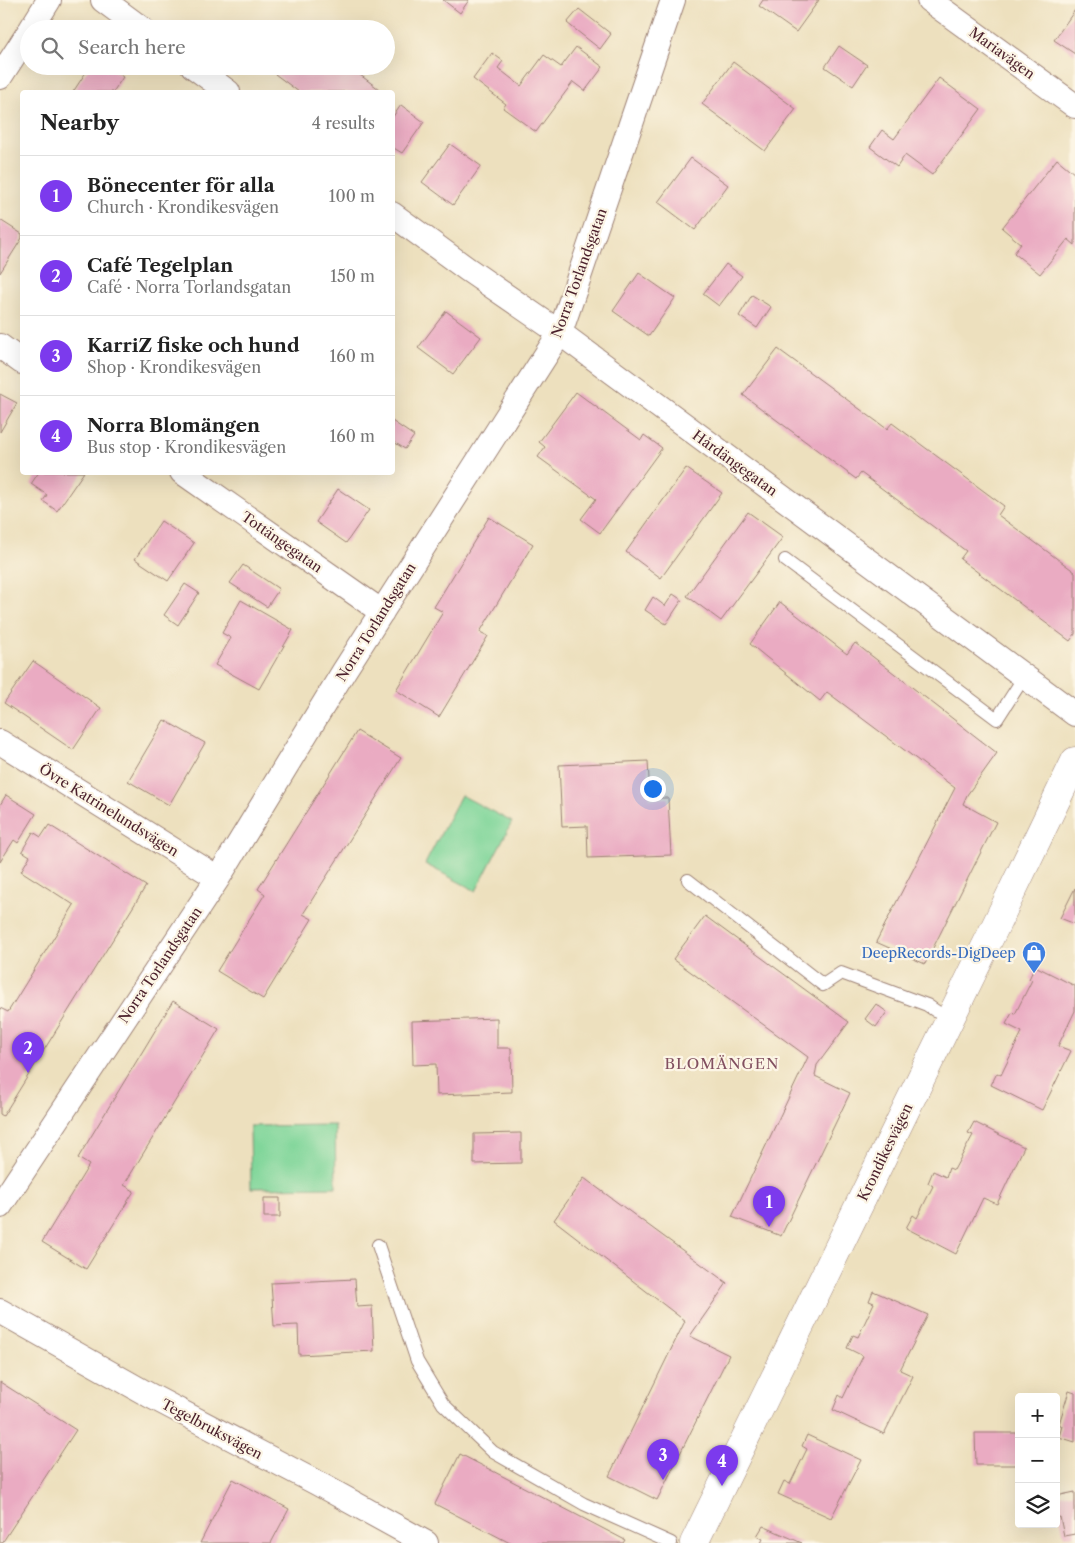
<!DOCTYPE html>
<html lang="en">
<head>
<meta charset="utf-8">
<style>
  :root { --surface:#fff; --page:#f2f2f2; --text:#222; --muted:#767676; --line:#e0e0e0; --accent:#7c3aed }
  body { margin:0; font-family:"Libre Caslon Text",serif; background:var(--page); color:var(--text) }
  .controls { position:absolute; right:15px; bottom:15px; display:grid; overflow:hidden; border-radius:5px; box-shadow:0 5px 20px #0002 }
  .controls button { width:45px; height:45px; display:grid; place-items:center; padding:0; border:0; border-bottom:1px solid var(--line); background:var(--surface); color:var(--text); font:25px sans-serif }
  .you { position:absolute; left:652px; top:788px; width:18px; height:18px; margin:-12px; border:4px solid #fff; border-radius:50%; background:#1a73e8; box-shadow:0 0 0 8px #1a73e833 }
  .badge { display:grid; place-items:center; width:32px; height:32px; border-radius:50%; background:var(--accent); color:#fff; font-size:16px; font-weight:700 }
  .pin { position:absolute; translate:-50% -41px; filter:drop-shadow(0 1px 2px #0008) }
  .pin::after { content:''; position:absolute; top:26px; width:18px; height:15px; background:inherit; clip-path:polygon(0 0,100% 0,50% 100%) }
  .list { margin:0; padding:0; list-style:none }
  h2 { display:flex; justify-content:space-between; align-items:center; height:65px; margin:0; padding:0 20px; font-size:21px }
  h2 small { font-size:16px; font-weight:400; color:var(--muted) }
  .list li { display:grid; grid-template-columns:32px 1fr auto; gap:15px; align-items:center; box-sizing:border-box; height:80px; padding:0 20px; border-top:1px solid var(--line) }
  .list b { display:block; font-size:19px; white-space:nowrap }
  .list p { margin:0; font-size:16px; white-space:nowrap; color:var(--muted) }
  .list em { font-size:16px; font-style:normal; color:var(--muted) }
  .icon { flex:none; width:28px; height:28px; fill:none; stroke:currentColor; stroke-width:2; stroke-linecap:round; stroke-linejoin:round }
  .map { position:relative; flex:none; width:1075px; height:1543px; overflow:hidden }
  .search { position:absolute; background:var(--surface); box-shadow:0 5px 20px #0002; left:20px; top:20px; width:375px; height:55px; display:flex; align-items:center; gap:12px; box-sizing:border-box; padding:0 18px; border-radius:28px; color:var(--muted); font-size:19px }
  .panel { position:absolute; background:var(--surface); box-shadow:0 5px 20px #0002; left:20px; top:90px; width:375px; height:385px; border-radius:5px }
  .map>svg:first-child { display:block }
  .green { fill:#80d69a; stroke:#657a62 }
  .building { fill:#eaabc2 }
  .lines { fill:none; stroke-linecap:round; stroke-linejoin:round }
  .service-casing { stroke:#9c8074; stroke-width:14 }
  .minor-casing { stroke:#9c8074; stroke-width:26 }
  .tertiary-casing { stroke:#9c8074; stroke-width:29 }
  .service { stroke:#fff; stroke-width:12 }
  .minor { stroke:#fff; stroke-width:24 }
  .tertiary { stroke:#fff; stroke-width:28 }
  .labels { text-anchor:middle; stroke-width:4.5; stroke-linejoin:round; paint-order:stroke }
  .street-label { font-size:14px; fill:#4a1f2b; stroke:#fcf5e5 }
  .shop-label { font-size:14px; fill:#366cbe; stroke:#fcf5e5; text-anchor:end }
  .neighbourhood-label { font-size:15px; letter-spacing:1px; fill:#825060; stroke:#fcf5e5 }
</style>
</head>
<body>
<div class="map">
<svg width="1075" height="1543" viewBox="0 0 1075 1543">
  <rect width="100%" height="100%" fill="#fcf5e5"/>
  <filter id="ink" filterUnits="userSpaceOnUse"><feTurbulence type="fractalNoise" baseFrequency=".02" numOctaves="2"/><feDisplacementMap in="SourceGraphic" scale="10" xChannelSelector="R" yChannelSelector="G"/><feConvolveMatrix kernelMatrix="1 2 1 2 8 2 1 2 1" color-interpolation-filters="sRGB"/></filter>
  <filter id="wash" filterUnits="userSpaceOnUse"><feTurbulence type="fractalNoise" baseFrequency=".0096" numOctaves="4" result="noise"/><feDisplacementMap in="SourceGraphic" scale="20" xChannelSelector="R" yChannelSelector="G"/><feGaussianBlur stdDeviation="1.12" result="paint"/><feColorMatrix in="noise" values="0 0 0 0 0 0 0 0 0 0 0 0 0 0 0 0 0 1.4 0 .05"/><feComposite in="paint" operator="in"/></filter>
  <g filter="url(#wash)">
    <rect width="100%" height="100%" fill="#ede0be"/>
    <path class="green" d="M461,795L512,822L476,891L425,864Z
      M335,1125L336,1187L251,1188L250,1126Z"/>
    <g id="blocks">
      <path class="building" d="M443,0H469L460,13Z
        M763,0H819L796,32L759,6Z
        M579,9L611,34L600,49L567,23Z
        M1075,10V54L1054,40Z
        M839,46L867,65L853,86L825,67Z
        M576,47L603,67L585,91L573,82L536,132L503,108L506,104L473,79L492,53L503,61L498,68L521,86L544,55L561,67Z
        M733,62L796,109L765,151L702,104Z
        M90,66H107L123,77L113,92H73Z
        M281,66H348L379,89L376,92H299L275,74Z
        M939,78L981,109L932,175L905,155L897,167L870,147L882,130L894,139Z
        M401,105L424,122L402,153L392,147V118Z
        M450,144L481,166L453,205L422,182Z
        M691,158L728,185L695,230L658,202Z
        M1057,159L1075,174V245L1068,239L1040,274L1014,253L1021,244L1002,228Z
        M0,220L22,234V238L0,273Z
        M726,264L742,276L719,306L703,294Z
        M639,273L675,298L649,336L613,311Z
        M752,295L771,307L757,328L739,316Z
        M446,311L481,337L453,374L418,348Z
        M778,349L887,429L892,423L1004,506L998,515L1075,572V634L1070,641L960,559L966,551L861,473L856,479L743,395Z
        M576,392L641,440L644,435L662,448L600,533L581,519L596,499L538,457L545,447L539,442Z
        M0,394L17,403L0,432Z
        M392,421L414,436L405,449L392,441Z
        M686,468L722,493L661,578L626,552Z
        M39,472H84L57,511L43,501L47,495L31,484Z
        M338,489L369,510L346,543L316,522Z
        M748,512L783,537L721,621L687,596Z
        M489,517L533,544L480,632L488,636L439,717L396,690L443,612L434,607Z
        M161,521L194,543L168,581L135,559Z
        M243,565L279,589L267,607L230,583Z
        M185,584L199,593L178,625L164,615Z
        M673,594L682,600L666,624L645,610L653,597L665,606Z
        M241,600L293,630L259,689L215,665L231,638L222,633Z
        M780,602L847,654L855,643L997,753L967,795L963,804L996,822L925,964L876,942L955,788L827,692L820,701L750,644Z
        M33,661L101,708L73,750L4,703Z
        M164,720L205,743L169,805L128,781Z
        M357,731L401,758L303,914L312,919L263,999L217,971L265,894L258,889Z
        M648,761L650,798H668L671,855L588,858L587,826L562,827L559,765Z
        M6,795L36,814L18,843L14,840L0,862V805Z
        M49,825L146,886L3,1116L0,1114V1008L8,1012L74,905L21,871L30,856L22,851L33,832L41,837Z
        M1075,888V924L1060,918Z
        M705,916L849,1022L817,1065L815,1076L850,1093L781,1236L732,1217L808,1057L673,959Z
        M1035,966L1075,986V1011L1058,1046L1071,1051L1042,1110L991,1085L997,1073L1001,1075L1022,1032L1006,1024L1012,1013L1015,1014L1032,980L1029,979Z
        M173,1001L219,1029L124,1185L134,1191L86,1269L42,1242L89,1165L78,1158Z
        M876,1004L887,1012L876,1027L865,1019Z
        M497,1018V1048H511L512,1092L437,1095L436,1064L413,1065L412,1021Z
        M974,1122L1024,1147L997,1204L983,1198L956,1254L906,1228L913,1215L917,1218L933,1186L928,1183L933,1171L946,1177L949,1168L954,1170L973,1135L968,1133Z
        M521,1133V1163L474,1164V1134Z
        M584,1178L727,1283L690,1336L729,1355L657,1500L609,1476L685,1321L554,1220Z
        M264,1198H280V1217H264Z
        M355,1279L357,1307L372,1306L374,1351L299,1355L298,1325L274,1326L271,1283Z
        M873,1291L928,1315L900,1370L913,1376L884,1434L833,1410L839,1395L843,1398L863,1356L847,1348L853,1335L858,1337L874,1303L869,1301Z
        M0,1382L76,1430L2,1543H0Z
        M1069,1391L1075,1393V1442L1059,1437L1062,1426L1059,1424Z
        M975,1433H1017L1018,1465H976Z
        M807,1435L861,1460L831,1518L778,1494L784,1481L790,1484L807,1449L802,1446Z
        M460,1454L625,1540L623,1543H510L435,1504Z
        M233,1479L289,1509L271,1543H200Z
        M1075,1492V1534L1064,1536L1060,1517L1056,1518V1496Z
        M763,1526L802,1543H761L763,1539L757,1536Z"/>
    </g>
  </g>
  <g filter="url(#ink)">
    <use href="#blocks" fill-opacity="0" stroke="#9c8074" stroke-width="1"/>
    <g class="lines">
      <g class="service-casing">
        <path id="service" d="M785,560L997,719L1024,677
          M688,880L823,985L841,973L927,1005L949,1020
          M378,1245L417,1361L443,1404L493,1452L584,1504L671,1543"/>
      </g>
      <g class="minor-casing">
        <path id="minor" d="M103,0L142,29
          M929,0L1075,106
          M31,29L49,0
          M193,66L228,92
          M0,77L29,32
          M392,214L467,269L560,333L1075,714
          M0,346L22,362
          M182,472L382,612
          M0,742L218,878
          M0,1206L218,878L344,671L560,333L673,0
          M0,1311L149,1395L317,1483L426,1543"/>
      </g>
      <g class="tertiary-casing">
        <path id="tertiary" d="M694,1543L992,933L1075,761"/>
      </g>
      <use href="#service" class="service"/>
      <use href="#minor" class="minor"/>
      <use href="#tertiary" class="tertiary"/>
    </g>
  </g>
  <defs>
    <g id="shop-pin" transform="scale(1.25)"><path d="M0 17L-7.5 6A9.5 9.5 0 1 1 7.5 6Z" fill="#3f7fe0" stroke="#fcf5e5"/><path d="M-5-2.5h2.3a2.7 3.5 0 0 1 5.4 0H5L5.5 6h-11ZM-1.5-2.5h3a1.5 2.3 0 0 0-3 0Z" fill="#fff"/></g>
  </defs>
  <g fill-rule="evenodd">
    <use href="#shop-pin" x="1034" y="953"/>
  </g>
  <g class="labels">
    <g class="street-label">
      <text transform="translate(1002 53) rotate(36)" y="5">Mariavägen</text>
      <text transform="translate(579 273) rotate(-70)" y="5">Norra Torlandsgatan</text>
      <text transform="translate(735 463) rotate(36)" y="5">Hårdängegatan</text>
      <text transform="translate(282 542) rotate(35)" y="5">Tottängegatan</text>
      <text transform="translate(376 622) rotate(-58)" y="5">Norra Torlandsgatan</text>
      <text transform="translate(109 810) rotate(32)" y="5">Övre Katrinelundsvägen</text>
      <text transform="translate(160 965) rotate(-56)" y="5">Norra Torlandsgatan</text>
      <text transform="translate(885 1152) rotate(-64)" y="5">Krondikesvägen</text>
      <text transform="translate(212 1429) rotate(28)" y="5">Tegelbruksvägen</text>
    </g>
    <g class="shop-label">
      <text x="1016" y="958">DeepRecords-DigDeep</text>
    </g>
    <g class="neighbourhood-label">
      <text x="722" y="1069">BLOMÄNGEN</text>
    </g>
  </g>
</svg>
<div class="controls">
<button>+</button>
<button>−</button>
<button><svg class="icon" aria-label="layers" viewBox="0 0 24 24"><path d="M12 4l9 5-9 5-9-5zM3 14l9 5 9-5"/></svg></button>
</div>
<div class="you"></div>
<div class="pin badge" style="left:769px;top:1227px">1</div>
<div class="pin badge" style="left:28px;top:1073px">2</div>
<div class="pin badge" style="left:663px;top:1480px">3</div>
<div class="pin badge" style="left:722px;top:1486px">4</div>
<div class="search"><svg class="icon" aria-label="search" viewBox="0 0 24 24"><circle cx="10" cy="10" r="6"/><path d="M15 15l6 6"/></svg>Search here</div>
<section class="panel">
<h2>Nearby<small>4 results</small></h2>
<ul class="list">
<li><span class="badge">1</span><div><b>Bönecenter för alla</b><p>Church · Krondikesvägen</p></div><em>100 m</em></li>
<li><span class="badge">2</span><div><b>Café Tegelplan</b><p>Café · Norra Torlandsgatan</p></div><em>150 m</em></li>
<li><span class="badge">3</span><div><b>KarriZ fiske och hund</b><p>Shop · Krondikesvägen</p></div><em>160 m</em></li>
<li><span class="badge">4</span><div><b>Norra Blomängen</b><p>Bus stop · Krondikesvägen</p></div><em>160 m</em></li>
</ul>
</section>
</div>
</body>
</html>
